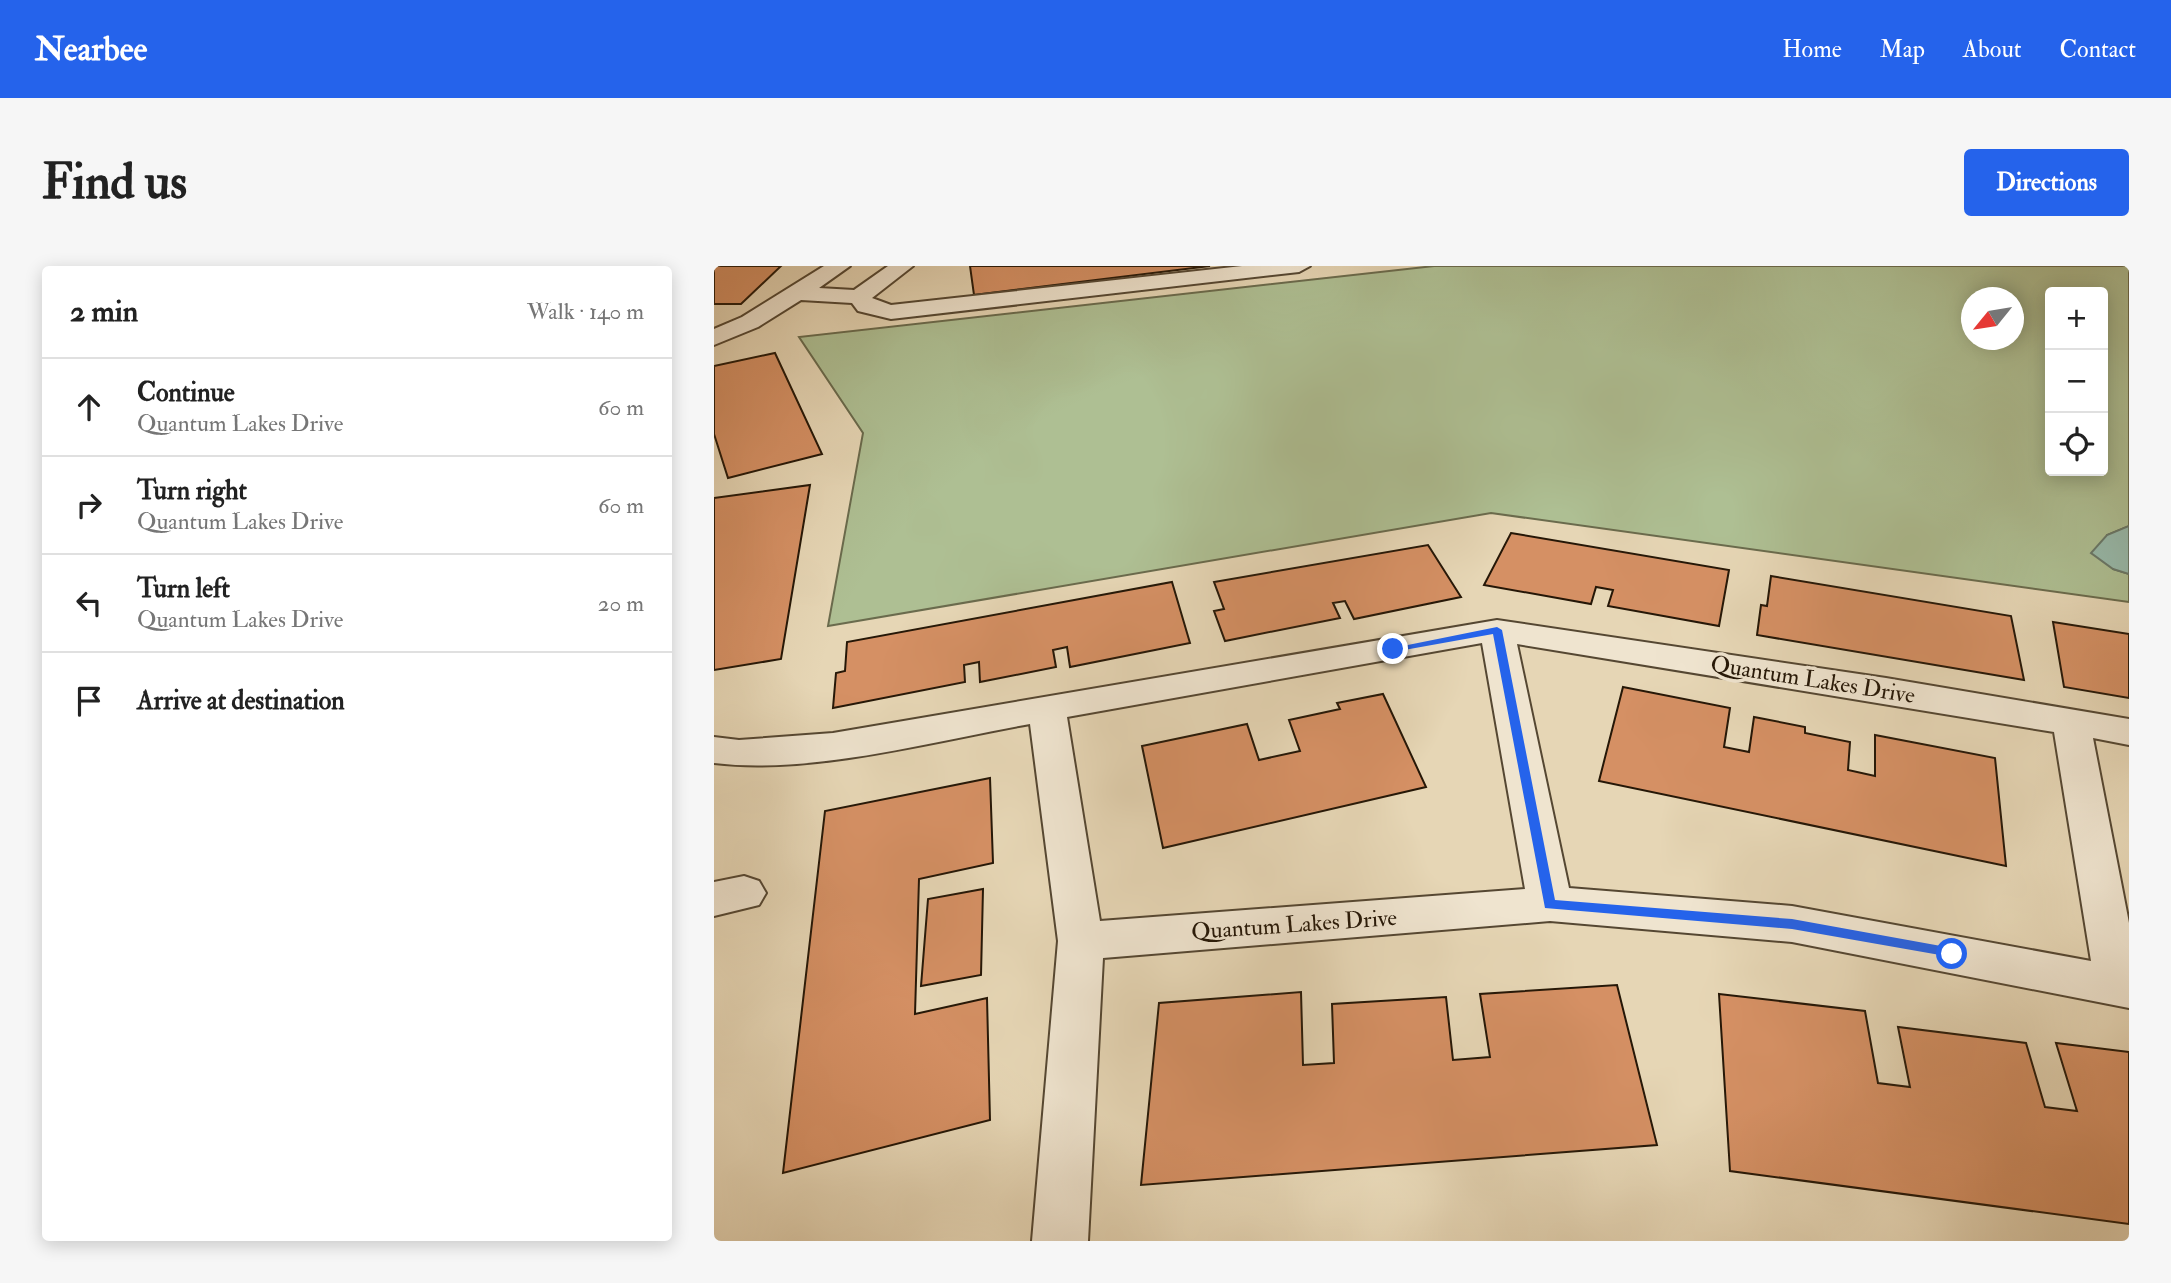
<!DOCTYPE html>
<html lang="en">
<head>
<meta charset="utf-8">
<style>
  :root { --surface:#fff; --page:#f6f6f6; --text:#222; --muted:#767676; --line:#e0e0e0; --accent:#2563eb }
  body { margin:0; font-family:"IM FELL Double Pica",serif; background:var(--page); color:var(--text) }
  .controls { position:absolute; right:21px; top:21px; display:grid; overflow:hidden; border-radius:7px; box-shadow:0 4px 18px #0003 }
  .controls button { width:63px; height:63px; display:grid; place-items:center; padding:0; border:0; border-bottom:2px solid var(--line); background:var(--surface); color:var(--text); font:35px sans-serif }
  .compass { position:absolute; left:1247px; top:21px; width:63px; height:63px; border-radius:50%; background:var(--surface); box-shadow:0 4px 18px #0003; rotate:240deg }
  .stop { position:absolute; width:21px; height:21px; margin:-16px; border:5px solid #2563eb; border-radius:50%; background:#fff }
  .stop.end { background:#2563eb; border-color:#fff; box-shadow:0 2px 7px #0008 }
  .list { margin:0; padding:0; list-style:none }
  h2 { display:flex; justify-content:space-between; align-items:center; height:91px; margin:0; padding:0 28px; font-size:30px }
  h2 small { font-size:23px; font-weight:400; color:var(--muted) }
  .list li { display:grid; grid-template-columns:46px 1fr auto; gap:21px; align-items:center; box-sizing:border-box; height:98px; padding:0 28px; border-top:2px solid var(--line) }
  .list b { display:block; font-size:26px; white-space:nowrap }
  .list p { margin:0; font-size:23px; white-space:nowrap; color:var(--muted) }
  .list em { font-size:23px; font-style:normal; color:var(--muted) }
  .icon { flex:none; width:38px; height:38px; fill:none; stroke:currentColor; stroke-width:2; stroke-linecap:round; stroke-linejoin:round }
  .map { position:relative; flex:none; width:1415px; height:975px; overflow:hidden; border-radius:7px }
  header { display:flex; align-items:center; gap:42px; box-sizing:border-box; height:98px; padding:0 35px; background:var(--accent); color:#fff }
  header strong { font-size:33px }
  nav { display:flex; gap:38px; margin-inline-start:auto; font-size:24px }
  .intro { display:flex; align-items:center; justify-content:space-between; box-sizing:border-box; height:168px; padding:0 42px }
  h1 { margin:0; font-size:49px }
  .button { padding:18px 32px; border-radius:7px; background:var(--accent); color:#fff; font-size:24px; font-weight:700 }
  main { display:flex; gap:42px; padding:0 42px }
  aside { flex:1; background:var(--surface); border-radius:7px; box-shadow:0 4px 18px #0003 }
  .map>svg:first-child { display:block }
  .green { fill:#aebf93; stroke:#6a6b4d; stroke-width:2; fill-rule:evenodd }
  .water { fill:#97b9aa; stroke:#697869; stroke-width:2 }
  .building { fill:#d59064; stroke:#251707; stroke-width:2 }
  .lines { fill:none; stroke-linecap:round; stroke-linejoin:round }
  .minor-casing { stroke:#554732; stroke-width:4 }
  .minor { fill:#efe4cf; fill-rule:evenodd }
  .route { fill:#2563eb }
  .labels { text-anchor:middle; stroke-width:7; stroke-linejoin:round; paint-order:stroke }
  .street-label { font-size:23px; fill:#251707; stroke:#efe4cf }
</style>
</head>
<body>
<header>
<strong>Nearbee</strong>
<nav><a>Home</a><a>Map</a><a>About</a><a>Contact</a></nav>
</header>
<div class="intro"><h1>Find us</h1><a class="button">Directions</a></div>
<main>
<aside>
<h2>2 min<small>Walk · 140 m</small></h2>
<ul class="list">
<li><svg class="icon" aria-label="ahead" viewBox="0 0 24 24"><path d="M12 20V5M6 11l6-6 6 6"/></svg><div><b>Continue</b><p>Quantum Lakes Drive</p></div><em>60 m</em></li>
<li><svg class="icon" aria-label="right" viewBox="0 0 24 24"><path d="M7 20v-9h11M14 6l5 5-5 5"/></svg><div><b>Turn right</b><p>Quantum Lakes Drive</p></div><em>60 m</em></li>
<li><svg class="icon" aria-label="left" viewBox="0 0 24 24"><path d="M17 20v-9H6M10 6l-5 5 5 5"/></svg><div><b>Turn left</b><p>Quantum Lakes Drive</p></div><em>20 m</em></li>
<li><svg class="icon" aria-label="arrive" viewBox="0 0 24 24"><path d="M6 21V4h12l-3 4 3 4H6"/></svg><div><b>Arrive at destination</b></div></li>
</ul>
</aside>
<div class="map">
<svg width="1415" height="975" viewBox="0 0 1415 975">
  <rect width="100%" height="100%" fill="#e6d6b5"/>
  <filter id="stains"><feTurbulence type="fractalNoise" baseFrequency=".00286" numOctaves="4"/><feColorMatrix values="0 0 0 0 .2 0 0 0 0 .09 0 0 0 0 .02 0 0 0 .5 -.17"/></filter>
  <radialGradient id="worn" r=".72"><stop offset=".6" stop-color="#630" stop-opacity="0"/><stop offset="1" stop-color="#630" stop-opacity=".3"/></radialGradient>
  <path class="green" d="M720,0H1415V260L1393,269L1399,303L1415,308V336L777,247L114,360L149,167L85,71ZM1336,26H1389V205H1336ZM1258,32H1300V74H1258Z"/>
  <path class="water" d="M1415,260V308L1399,303L1377,287L1393,269Z"/>
  <path class="building" d="M0,0H67L27,38H0Z
    M256,0H496L260,29Z
    M61,87L108,188L14,212L0,168V100Z
    M96,219L67,393L0,404V232Z
    M797,267L1015,304L1005,360L894,340L899,324L882,321L877,338L770,319Z
    M714,279L747,331L640,353L631,335L619,337L626,352L511,375L500,345L510,343L500,316Z
    M1057,310L1297,350L1310,414L1043,369L1047,339L1053,340Z
    M458,316L476,377L356,401L353,381L339,384L342,401L266,416L265,396L250,399L251,416L119,442L122,407L131,405L133,376Z
    M1339,356L1415,368V432L1350,421Z
    M909,421L1016,442L1010,481L1035,486L1040,451L1091,461V467L1136,476L1134,504L1161,510V469L1281,492L1292,600L885,515Z
    M669,428L712,521L449,582L428,480L533,458L545,494L586,485L575,454L626,443L623,437Z
    M276,512L279,597L205,613L201,748L273,732L276,854L69,907L111,545Z
    M269,623L267,709L207,720L214,633Z
    M903,719L943,879L427,919L445,737L587,726L589,799L620,797L618,738L732,731L739,794L776,791L766,728Z
    M1005,728L1151,745L1164,817L1196,821L1184,761L1312,777L1331,841L1363,845L1342,777L1415,786V958L1016,905Z"/>
  <g class="lines">
    <g class="minor-casing">
      <path id="minor" d="M110,0H136L105,22L140,24L174,0H199L158,32L177,39L528,0H596L585,6L177,53L144,45L138,37L87,34L44,61L0,79V63L28,51Z
        M783,354L1172,412L1415,453V479L1379,472L1415,657V742L1078,676L836,655L389,692L374,975H318L344,675L316,458C220,475 97,509 0,497V471L25,474L119,467ZM768,377L811,623L386,655L353,451ZM803,378L1340,466L1377,695L1078,640L855,622Z
        M30,610L45,615L52,627L45,639L0,650V616Z"/>
    </g>
    <use href="#minor" class="minor"/>
  </g>
  <path class="route" d="M783,361L788,364L841,634L1078,653L1238,682L1243,684V692L1078,663L831,642L779,368L679,386L674,383Z"/>
  <g class="labels">
    <g class="street-label">
      <text transform="translate(1099 413) rotate(9)" y="8">Quantum Lakes Drive</text>
      <text transform="translate(580 658) rotate(-4)" y="8">Quantum Lakes Drive</text>
    </g>
  </g>
  <rect width="100%" height="100%" filter="url(#stains)"/>
  <rect width="100%" height="100%" fill="url(#worn)"/>
</svg>
<div class="controls">
<button>+</button>
<button>−</button>
<button><svg class="icon" aria-label="locate" viewBox="0 0 24 24"><circle cx="12" cy="12" r="6"/><path d="M12 2v4M12 18v4M2 12h4M18 12h4"/></svg></button>
</div>
<svg class="compass" viewBox="-18 -18 36 36"><path d="M0-13l5 13h-10z" fill="#e53935"/><path d="M0 13l5-13h-10z" fill="#767676"/></svg>
<div class="stop" style="left:1238px;top:688px"></div>
<div class="stop end" style="left:679px;top:383px"></div>
</div>
</main>
</body>
</html>
